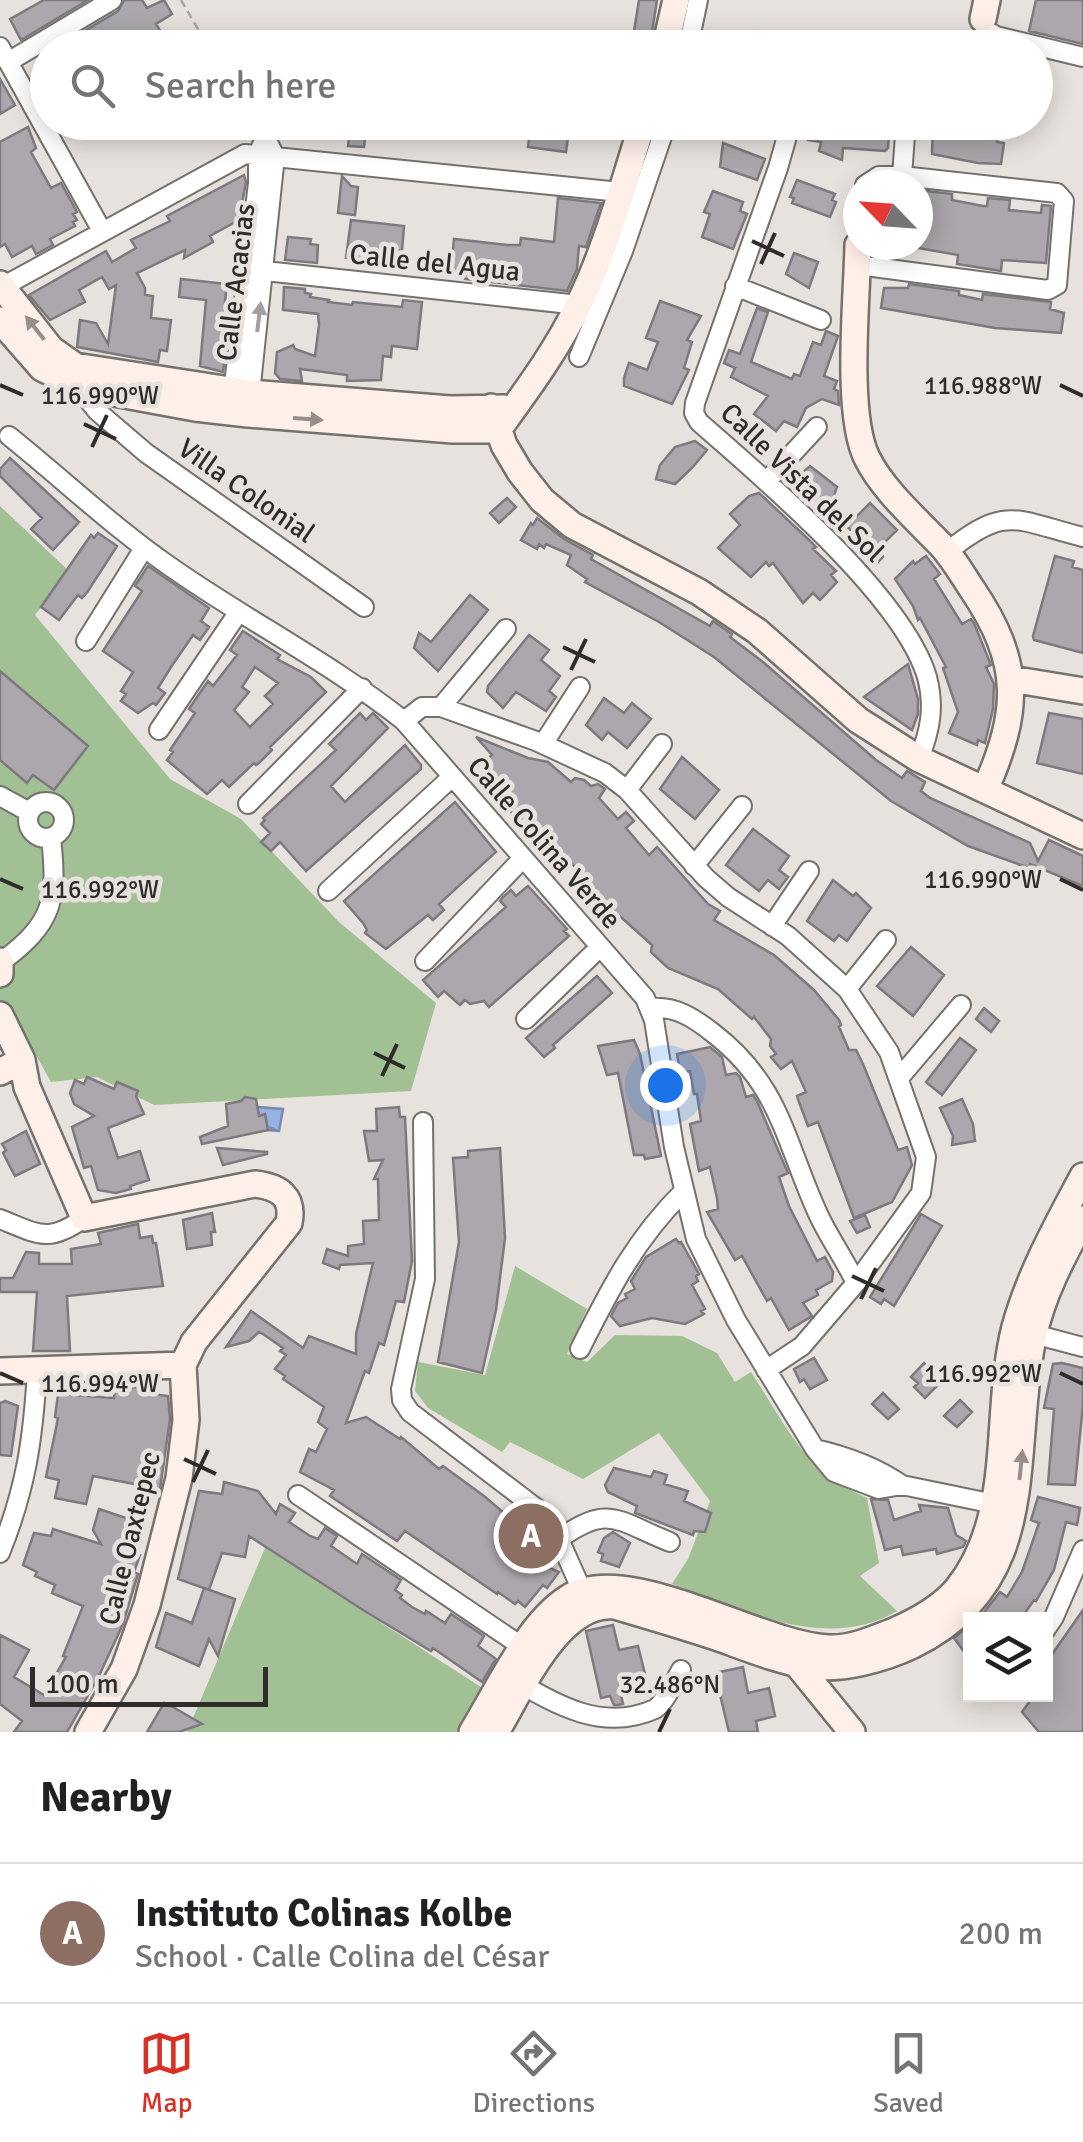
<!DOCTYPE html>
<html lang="en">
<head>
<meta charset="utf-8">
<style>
  :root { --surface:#fff; --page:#f6f6f6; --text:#202124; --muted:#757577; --line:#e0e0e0; --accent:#d93025 }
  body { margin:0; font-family:Signika,sans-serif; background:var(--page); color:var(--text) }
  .controls { position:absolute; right:30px; bottom:30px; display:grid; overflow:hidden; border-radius:0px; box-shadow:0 5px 25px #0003 }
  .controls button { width:90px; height:90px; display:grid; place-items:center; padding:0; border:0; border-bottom:2px solid var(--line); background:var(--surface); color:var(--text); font:50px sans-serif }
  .compass { position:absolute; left:843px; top:170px; width:90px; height:90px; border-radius:50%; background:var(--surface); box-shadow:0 5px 25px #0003; rotate:295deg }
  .scale { position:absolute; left:30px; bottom:25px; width:238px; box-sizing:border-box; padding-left:10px; border:5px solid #2f2d2b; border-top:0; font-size:28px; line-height:35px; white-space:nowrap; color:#2f2d2b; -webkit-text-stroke:8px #e7e2dd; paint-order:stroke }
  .you { position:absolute; left:665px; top:1085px; width:35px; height:35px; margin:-25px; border:8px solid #fff; border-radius:50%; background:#1a73e8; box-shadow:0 0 0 15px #1a73e833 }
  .badge { display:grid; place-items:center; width:65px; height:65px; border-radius:50%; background:var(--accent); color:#fff; font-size:32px; font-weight:700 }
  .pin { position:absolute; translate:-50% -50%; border:5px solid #fff; box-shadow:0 2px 10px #0006 }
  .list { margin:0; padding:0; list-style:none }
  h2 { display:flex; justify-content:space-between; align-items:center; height:130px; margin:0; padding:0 40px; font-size:42px }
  h2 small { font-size:32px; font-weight:400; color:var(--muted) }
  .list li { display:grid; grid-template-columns:65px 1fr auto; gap:30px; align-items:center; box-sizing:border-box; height:140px; padding:0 40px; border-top:2px solid var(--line) }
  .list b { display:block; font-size:38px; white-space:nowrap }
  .list p { margin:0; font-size:32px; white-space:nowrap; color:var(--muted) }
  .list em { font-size:32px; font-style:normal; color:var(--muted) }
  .icon { flex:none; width:55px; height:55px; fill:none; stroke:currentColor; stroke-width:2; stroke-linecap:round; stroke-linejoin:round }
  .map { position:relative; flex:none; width:1083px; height:1732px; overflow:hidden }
  .search { position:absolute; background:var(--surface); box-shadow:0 5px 25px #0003; left:30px; right:30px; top:30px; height:110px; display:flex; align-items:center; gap:25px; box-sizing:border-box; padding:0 35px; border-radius:55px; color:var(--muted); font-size:38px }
  .sheet { height:270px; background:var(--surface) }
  nav { display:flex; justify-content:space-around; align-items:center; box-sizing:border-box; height:140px; border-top:2px solid var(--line); background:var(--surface); font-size:28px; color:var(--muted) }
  nav a { display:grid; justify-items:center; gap:5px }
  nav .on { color:var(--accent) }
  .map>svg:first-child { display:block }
  .green { fill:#a1c195 }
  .water { fill:url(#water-ripples); stroke:#7889ac; stroke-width:2.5 }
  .building { fill:#aca7ac; stroke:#7d797e; stroke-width:2.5; fill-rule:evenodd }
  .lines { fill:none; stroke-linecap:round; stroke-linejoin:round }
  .street-casing { stroke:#75716d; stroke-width:22 }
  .secondary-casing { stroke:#75716d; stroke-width:30 }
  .path { stroke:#aaa6a2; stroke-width:2.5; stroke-dasharray:8 5; stroke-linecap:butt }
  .street { stroke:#fff; stroke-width:18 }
  .secondary { stroke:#feefe9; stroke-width:25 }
  .oneway { fill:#a1a0a0 }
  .oneway2 { fill:#968e8a }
  .ticks { fill:none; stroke:#2f2d2b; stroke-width:4 }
  .labels { text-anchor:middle; stroke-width:9; stroke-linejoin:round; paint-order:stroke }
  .street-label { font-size:28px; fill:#2f2d2b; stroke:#e7e2dd }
  .ticks-label { font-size:25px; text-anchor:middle; fill:#2f2d2b; stroke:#e7e2dd; stroke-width:9; stroke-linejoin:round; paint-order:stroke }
</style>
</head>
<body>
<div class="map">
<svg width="1083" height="1732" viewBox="0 0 1083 1732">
  <defs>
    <pattern id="water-ripples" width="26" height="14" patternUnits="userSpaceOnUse" patternTransform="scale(2.5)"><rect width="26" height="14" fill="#98b1e4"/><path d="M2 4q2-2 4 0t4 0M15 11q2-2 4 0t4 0" fill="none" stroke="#7c90b9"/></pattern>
  </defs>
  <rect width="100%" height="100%" fill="#e7e2dd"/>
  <path class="green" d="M0,506L70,572L35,615L170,779L241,819L339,922L436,1003L411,1091L154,1105L97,1077L51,1082L27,1039L0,1034Z
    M515,1266L587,1309L567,1354L587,1362L615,1335L682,1336L717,1353L735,1382L751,1372C787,1427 804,1471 867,1498L879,1563L860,1576L897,1611C827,1653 740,1609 672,1584L688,1559L710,1501L659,1433L583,1479L510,1442L502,1452L428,1408L415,1391L418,1362L485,1375Z
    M265,1548L484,1689L456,1732H187Z"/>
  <path class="water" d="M257,1107L283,1109L279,1131L268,1130L265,1115L259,1116Z"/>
  <path class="building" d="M44,0H88L21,40L10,19Z
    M124,0H142L147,8L164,0L172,14L156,24L161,32L135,48H92L83,32L118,11Z
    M639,0H657L652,32L634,31Z
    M1036,0H1083V44L1029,31Z
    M755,31L794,41V48H751Z
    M0,79L15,105L0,114Z
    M351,122H367L364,147L348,146Z
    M531,122H570L566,152L528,147Z
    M739,122H778L774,137Z
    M810,122L863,128V122H890L888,148L885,151L843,148L842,160L819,151L821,142L808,140Z
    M933,122H954L956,130L997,137V142L1004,143L1001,164L978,163L932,154Z
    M28,127L36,148L31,152L51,188L61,183L77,212L73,214L77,220L73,222L75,226L50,239L53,245L36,254L32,246L12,257L5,244L0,247V142Z
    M723,143L765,159L757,180L720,167Z
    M244,175L246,182L239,220L210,236L213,242L184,258L185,250L137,273L145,288V295L153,296L151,318L171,320L167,351L160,350L158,362L77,347L80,320L96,323L108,344L116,285L109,289L102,277L79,290L85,302L50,320L29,295L106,251L112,262L136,248L131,240L170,221L167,216Z
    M342,176L351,186L358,187L355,215L338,213Z
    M797,180L835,194L832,200L836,202L830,217L792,203L794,198L790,197Z
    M918,190L952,194V200L983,206H987L988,198L1010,200L1009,210L1041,213L1042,205L1051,206L1046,263L1002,260L1001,271L957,264L958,255L918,248Z
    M713,191L743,202L740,211L747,214L733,249L702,237L710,214L704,212Z
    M558,198L601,203L586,247L579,246L577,269L567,291L465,279V274L459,273V270L451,269L454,239L507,245H520L521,238L554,242Z
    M351,220L404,226L402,251L367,248L365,260L346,258Z
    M288,237L311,239L310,244L318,245L317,263L285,260Z
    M794,253L818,262L809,288L786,274Z
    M181,279L227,284L225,302L231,303L223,372L200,366L206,300L179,297Z
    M909,284L959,291V295L982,300L983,294L1051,302L1050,309L1064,313L1061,333L995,328L881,308L884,288H908Z
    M284,287L305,289V293L311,294L310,297L329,300L328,302L352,305L353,302L402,307L403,300L422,302L417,349L392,346L391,357L383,356L381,380L347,381V375L300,369L302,381L280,379L275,373L277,352L293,345L295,349L315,356L319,325L318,314L283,310Z
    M660,301L701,316L687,340L692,342L684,368L689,370L672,404L624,386V378L629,363L647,370L658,342L646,338Z
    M757,308L768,312L751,362L792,379L794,374L800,376L813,342L821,345L826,331L838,336L824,376L837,381L834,389L838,391L839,405L822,399L806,408L797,427L784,421L776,431L754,414L768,396L731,377L735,368L724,363L729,350L740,354Z
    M695,441L707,450L692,468L675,484L656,479L660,465L675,447Z
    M10,458L79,522L53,550L31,529L42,518L0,476V469Z
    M810,466L837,487L834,495L838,500L829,509H824L812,497L808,496V492L795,479Z
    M759,493L807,538L816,547L813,549L836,571L831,575L837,582L820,600L813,593L803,603L773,563L769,566L766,562L751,577L718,548L740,525L730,514L749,496Z
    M507,498L516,507L499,523L490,513Z
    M870,503L897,530L879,548L883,557L877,563H872L848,536L852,532L847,526Z
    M537,518L564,539L593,555L591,559L710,626L713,621L732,634L730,637L763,662L876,760L902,778L907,771L925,782L921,791L930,798L1030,843L1038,861L1049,840L1083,856V886L1030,864L1029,868L968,846L891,801L714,657L659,622L585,582L587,579L567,565L571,555L546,544L544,548L539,544L537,549L521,540L531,523L533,525Z
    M98,533L117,546L88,591L82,598L78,595L59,620L41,607L91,535L94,538Z
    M926,556L940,574L934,579L962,624L971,619L974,623L991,665L986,667L994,684L993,709L985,743L978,740L977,745L949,733L958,712L943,668L946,667L920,618L918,620L913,606L895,579L913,561L915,564Z
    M1055,556L1074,561L1072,567L1083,570V653L1034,640L1033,636Z
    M148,566L209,608L201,621L209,627L200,640L193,635L171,667L158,688L165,693L156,705L153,703L138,713L121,701L126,694L121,691L133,672L103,651L142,591L135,586Z
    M470,595L488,610L438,671L414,648L419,633L431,642Z
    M243,631L280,655L277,659L311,677L326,692L270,747L272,750L261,761L256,765L254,763L229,787L222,780L207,794L167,760L173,752L170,750L195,713L189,709L208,681L213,686L237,655L230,650ZM255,667L278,683L265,696L273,704L250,727L234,710L249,692L242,687Z
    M529,635L549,650L541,660L560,676L549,691L556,697L546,711L516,692L503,708L487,692L488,686Z
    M908,664L918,699V714L912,730L864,697Z
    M0,671L88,746L54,790L33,775L27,783L0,760Z
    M604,698L624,713L632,703L651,719L627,748L608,732L602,740L586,725Z
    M360,713L366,720L373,713L388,728L331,786L345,802L405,745L421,765V769L306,871L280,842L271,851L261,842L270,833L261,824L265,820L263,818L336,750L329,744Z
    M1049,713L1083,719V774L1037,763Z
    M476,737L528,758L548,762L571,782L575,778L584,780L591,786L598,784L605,789L599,798L618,819L626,812L634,821L626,828L649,855L657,847L708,904L720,911L714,920L774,955L814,990L839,1020L841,1025L839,1027L849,1050H856L863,1064L898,1150L907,1147L912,1165L892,1202L854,1218L818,1122L808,1126L799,1102L797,1096L806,1092L792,1061L781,1069L771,1057L776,1054L770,1046L771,1039L754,1017L752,1019L718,989L668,968L651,952L652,945L613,910L604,918L582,892L590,885L570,861L561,868L551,856L557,851L527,813L519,821L496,795L501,791L480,766L492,755Z
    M682,757L719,790L695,819L660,789Z
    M455,802L496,852L439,904L444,910L433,920L428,915L386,949L365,933L367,930L363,923L344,901Z
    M753,829L789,856L779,870L788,877L779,889L768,880L759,891L726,865Z
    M833,880L853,896L856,893L871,908L847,941L839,935L834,941L807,921Z
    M528,886L567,929L564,931L569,936L489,1007L484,1001L470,1004L465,1000L460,1005L444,991L438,997L423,980L506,907L500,901L503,897L511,890L516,896Z
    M911,947L944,975L913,1016L877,986Z
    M597,976L612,993L553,1045L555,1048L544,1057L526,1038Z
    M984,1008L999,1021L991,1032L976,1019Z
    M960,1038L976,1050L942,1095L926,1082Z
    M634,1040L640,1054L661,1156L645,1159L644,1155H634L618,1073L607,1075L598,1046Z
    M710,1047L722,1057L726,1075L736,1073L740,1077L746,1097L753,1095L757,1101L788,1173L779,1177L789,1206L817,1261L825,1257L833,1272L832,1281L816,1290L818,1295L803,1303L812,1316L789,1330L771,1298L767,1301L742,1256L735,1260L707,1212L718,1209L717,1198L710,1167L699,1171L690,1124L701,1121L697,1094H694L690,1071L680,1072L677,1054Z
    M87,1077L114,1089L117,1082L138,1091L136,1096L144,1114L108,1128L118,1158L140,1151L149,1180L130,1186L131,1189L116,1193L98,1190L91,1166L84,1168L72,1127L94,1116L74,1104L70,1093L75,1080L84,1084Z
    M245,1097L256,1099L259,1116L265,1114L268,1130L202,1144L200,1137L228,1126L226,1104L241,1101Z
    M962,1099L973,1124L975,1141L952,1145L953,1136L940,1108Z
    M399,1107L400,1117H405L412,1261L404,1302L396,1301L384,1345L379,1343L369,1373L365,1371L346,1423L366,1417L400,1439L401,1437L439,1469L443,1466L484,1496L544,1547L541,1551L548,1557L543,1565L559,1572L547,1588L543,1585L525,1607L518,1601L515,1604L498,1592L497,1594L405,1531L397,1541L330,1496L334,1490L300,1472L309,1449L316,1452L327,1429L318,1422L324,1407L283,1379L285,1376L275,1369L286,1355L280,1351L283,1348L263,1334L259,1332L249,1341L226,1347L251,1311L303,1348L309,1336L356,1354V1334L373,1263L340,1265L339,1269L323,1263L327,1249L348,1256V1246L364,1244L363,1221L379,1220L378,1179H374L383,1160L369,1161L364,1131H377L376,1109Z
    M26,1131L40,1164L15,1176L3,1153L6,1150L2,1144Z
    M217,1148L267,1152V1154L223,1165Z
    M500,1148L505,1238L496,1310L482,1373L438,1362L459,1242L453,1158L468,1157V1151Z
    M212,1213L215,1232H211L212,1245L187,1249L183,1220Z
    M921,1214L942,1226L894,1306L884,1299L881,1304L870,1297Z
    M865,1215L870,1227L857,1233L850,1221Z
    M138,1224L140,1238L152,1236L153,1243H156L163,1286L67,1296L70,1351H33L37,1292H0V1278H13L26,1252L39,1253V1264H72L71,1249L101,1244L98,1233Z
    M676,1239L679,1243L681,1242L699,1274L696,1276L698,1281L692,1285L705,1309L701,1311L704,1314L685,1324L652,1318L620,1326L611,1316L618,1303L627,1298L625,1294L635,1289L631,1281L646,1257Z
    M814,1358L827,1380L810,1389L804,1379L800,1382L794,1369Z
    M924,1363L942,1381L925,1398L914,1387L918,1383L911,1377Z
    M1062,1363L1083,1368V1405L1075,1485L1048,1484L1054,1409L1044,1408L1053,1364Z
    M144,1387V1393L168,1396L170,1419L160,1489L93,1476L86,1504L55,1498L59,1480L46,1477L58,1418L55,1417L58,1394L114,1398L115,1388Z
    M883,1393L899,1409L888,1419L872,1404Z
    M960,1400L972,1412L957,1427L944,1416Z
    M5,1401L18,1406L11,1456L0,1455V1403Z
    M614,1468L651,1477L654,1471L667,1475L664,1484L688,1491L684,1501L711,1513L705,1532L694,1531L693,1535L635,1513L637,1506L608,1492L605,1485Z
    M224,1482L258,1491L276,1514L280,1504L295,1513L289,1522L310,1536L318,1539L325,1528L337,1536L331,1546L357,1564L362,1554L401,1580L395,1590L402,1595L400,1598L412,1607L425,1614L426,1611L445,1623L451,1614L484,1636L478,1646L496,1659L482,1682L433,1648L431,1651L363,1610L249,1536L245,1557L222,1553L209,1590L178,1579L199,1491L222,1494Z
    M1038,1497L1080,1508L1077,1525L1066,1522L1054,1570L1036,1601L1034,1600L1020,1620H978L1000,1592L1007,1597L1022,1572L1039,1523L1031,1520Z
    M871,1499L888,1500L894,1520L921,1511L919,1505L948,1508L956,1535L966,1541L963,1547L937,1554L936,1549L903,1555L901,1546L885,1550Z
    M99,1509L144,1524L135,1553L140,1555L134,1572L138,1574L123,1624L98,1678L67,1732H14L22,1721L0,1704V1635L29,1650L14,1677L44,1695L66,1657L63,1656L83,1606L52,1593L55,1585L35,1576L37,1572L23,1565L34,1533L51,1536L53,1529L101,1544L93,1530Z
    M613,1532L630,1543L619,1567L601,1561L603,1554L598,1552L604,1538Z
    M204,1588L235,1599L218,1656L209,1639L199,1666L156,1647L166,1613L192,1623Z
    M1083,1610V1732H1039L1022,1712L1035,1694H1046V1663Z
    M613,1625L619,1650L638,1646L645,1674L623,1678L624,1685L620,1691L623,1704L617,1705H614L610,1696L601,1698L586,1631Z
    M970,1625V1660L954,1638Z
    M743,1667L748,1693L769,1688L771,1697L775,1716L756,1721L758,1732H729L717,1682L715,1673Z
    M164,1703L173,1707L202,1724L179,1732H147Z"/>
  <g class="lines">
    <g class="street-casing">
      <path id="street" d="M983,19L986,30L996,36L1083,57
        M0,47L102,231
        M688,48L698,0
        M806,48L807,41
        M8,62L112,0
        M791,122L778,168L695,403L694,413L699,422C763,478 903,596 927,677C935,707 930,731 919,759
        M902,176L906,122
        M858,265L1048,290L1057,285L1064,201L1057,193L902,176H879L865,185
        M265,271L579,305L598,311
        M735,286L821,320
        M2,287L245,154L620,192
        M579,357L623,251L667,122
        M74,382L97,411L146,453L364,607
        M232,401L258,183V154L262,145
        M249,403L275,156L257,122
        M9,436C64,480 116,530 175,570C250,622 332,664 404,721L645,998L654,1020L674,1147L696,1239L736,1320L815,1449L834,1472L879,1489L902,1485L1004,1506
        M767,481L817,427
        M947,552C1006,504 1015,520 1083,537
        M86,641L144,548
        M441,707L506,629
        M404,721L422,707H441L536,741L605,773L627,790L706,878L728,897L788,936L847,989L889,1052L926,1157L921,1193L856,1283L802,1346L766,1370
        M159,730L238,613
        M543,744L580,687
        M627,790L662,744
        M0,796L29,812
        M28 820a18 18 0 1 1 36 0a18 18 0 1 1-36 0Z
        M248,804L362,688
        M694,866L742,806
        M328,891L452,777
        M772,926L809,871
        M425,961L523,858
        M1,962C53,924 58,900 51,838
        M847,989L886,940
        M651,1008C676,1006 694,1018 713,1033C781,1085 785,1143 819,1216C830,1239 845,1260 856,1283
        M526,1019L600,947
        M900,1077L961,1005
        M423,1122L425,1279L401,1389L402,1400L410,1412L536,1508L559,1539L587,1602
        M0,1219C38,1234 48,1244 84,1218
        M1026,1332L1083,1347
        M580,1349C610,1289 636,1238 684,1191
        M815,1449C846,1456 876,1467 902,1485
        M298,1495L530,1652
        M559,1539C609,1503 617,1521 670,1542
        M0,1553C26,1488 33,1440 37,1371
        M1046,1629L1054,1617L1083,1550
        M513,1679C557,1706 604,1732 655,1709C666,1701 674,1682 681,1670"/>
    </g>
    <g class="secondary-casing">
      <path id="secondary" d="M983,19L987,0
        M665,48L676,0
        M858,245C857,298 845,414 867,458C883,490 916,519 941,545C953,558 962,574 972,589C1022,663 1020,710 985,790
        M0,284L51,349L75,366L250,393L450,409L504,408
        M0,320L42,368L74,384L92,389L195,408L248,414L453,430H498C527,390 556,351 578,306C607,248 623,184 643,122
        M491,407L504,445L520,472L542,500L572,525L699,592L757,631L858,720L919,759L1083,836
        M1011,679L1083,691
        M0,961V974
        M0,1015L22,1060L27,1087L84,1218L255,1184C280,1187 294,1197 289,1223L194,1342L183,1365L186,1420L179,1478L147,1605L124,1669L88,1732
        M0,1072L22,1060
        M0,1371L183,1365
        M795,1658L796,1663L852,1732
        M472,1732C497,1692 528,1623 568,1598C627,1560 759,1645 829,1648C851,1649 874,1639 894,1631C917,1621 941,1608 957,1589C1016,1516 993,1413 1015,1327C1030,1273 1057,1225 1083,1176
        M496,1732C521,1691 559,1600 615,1606C649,1616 683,1626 716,1637C747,1648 778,1661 810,1666C843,1670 884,1659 913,1645C1043,1582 1009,1453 1033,1338C1042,1295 1062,1258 1083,1219"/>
    </g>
    <path class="path" d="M181,0L209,48"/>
    <use href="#street" class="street"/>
    <use href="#secondary" class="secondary"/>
  </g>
  <defs><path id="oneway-solid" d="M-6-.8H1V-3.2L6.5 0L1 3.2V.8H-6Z" transform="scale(2.5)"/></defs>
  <use class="oneway" href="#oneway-solid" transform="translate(259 317) rotate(-83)"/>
  <g class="oneway2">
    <use href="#oneway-solid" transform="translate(35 328) rotate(-128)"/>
    <use href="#oneway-solid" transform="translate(308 419) rotate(4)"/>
    <use href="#oneway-solid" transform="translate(1021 1465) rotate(-84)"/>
  </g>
  <path class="ticks" d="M752,241L784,256M761,264L775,233M0,385L23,395M1060,385L1083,396M84,424L116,439M92,447L107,415M563,647L595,662M571,670L586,639M0,879L23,889M1060,879L1083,890M374,1053L405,1068M382,1076L397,1044M852,1276L884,1291M861,1299L876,1268M0,1373L23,1383M1060,1373L1083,1384M184,1459L216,1474M193,1482L208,1450M659,1732L670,1709"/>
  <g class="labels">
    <g class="street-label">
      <text transform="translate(435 262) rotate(6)" y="10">Calle del Agua</text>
      <text transform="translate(235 282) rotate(-83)" y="10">Calle Acacias</text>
      <text transform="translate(803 482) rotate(44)" y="10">Calle Vista del Sol</text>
      <text transform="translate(247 490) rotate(35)" y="10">Villa Colonial</text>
      <text transform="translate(545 842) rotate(49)" y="10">Calle Colina Verde</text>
      <text transform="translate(129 1538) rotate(-76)" y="10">Calle Oaxtepec</text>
    </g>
  </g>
  <g class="ticks-label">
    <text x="983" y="394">116.988°W</text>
    <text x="100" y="404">116.990°W</text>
    <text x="983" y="888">116.990°W</text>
    <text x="100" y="898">116.992°W</text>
    <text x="983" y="1382">116.992°W</text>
    <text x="100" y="1392">116.994°W</text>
    <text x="670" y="1693">32.486°N</text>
  </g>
</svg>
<div class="controls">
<button><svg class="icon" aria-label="layers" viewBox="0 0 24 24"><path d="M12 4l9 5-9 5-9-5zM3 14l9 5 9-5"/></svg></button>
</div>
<svg class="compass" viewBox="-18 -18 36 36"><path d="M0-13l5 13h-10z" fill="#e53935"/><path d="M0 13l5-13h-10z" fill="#757577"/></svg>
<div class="scale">100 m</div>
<div class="you"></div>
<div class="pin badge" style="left:531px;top:1536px;background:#8d6e63">A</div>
<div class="search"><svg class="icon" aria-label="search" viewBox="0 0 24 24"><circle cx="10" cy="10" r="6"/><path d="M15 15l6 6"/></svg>Search here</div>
</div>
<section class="sheet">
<h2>Nearby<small></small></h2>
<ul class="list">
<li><span class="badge" style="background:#8d6e63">A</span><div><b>Instituto Colinas Kolbe</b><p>School · Calle Colina del César</p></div><em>200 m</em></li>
</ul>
</section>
<nav>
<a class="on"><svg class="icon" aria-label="map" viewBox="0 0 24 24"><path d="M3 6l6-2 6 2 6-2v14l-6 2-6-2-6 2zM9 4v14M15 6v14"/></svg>Map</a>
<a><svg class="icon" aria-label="directions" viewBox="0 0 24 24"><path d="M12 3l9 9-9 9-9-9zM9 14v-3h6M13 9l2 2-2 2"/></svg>Directions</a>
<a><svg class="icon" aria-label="saved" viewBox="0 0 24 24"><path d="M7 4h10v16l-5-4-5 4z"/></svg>Saved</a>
</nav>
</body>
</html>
